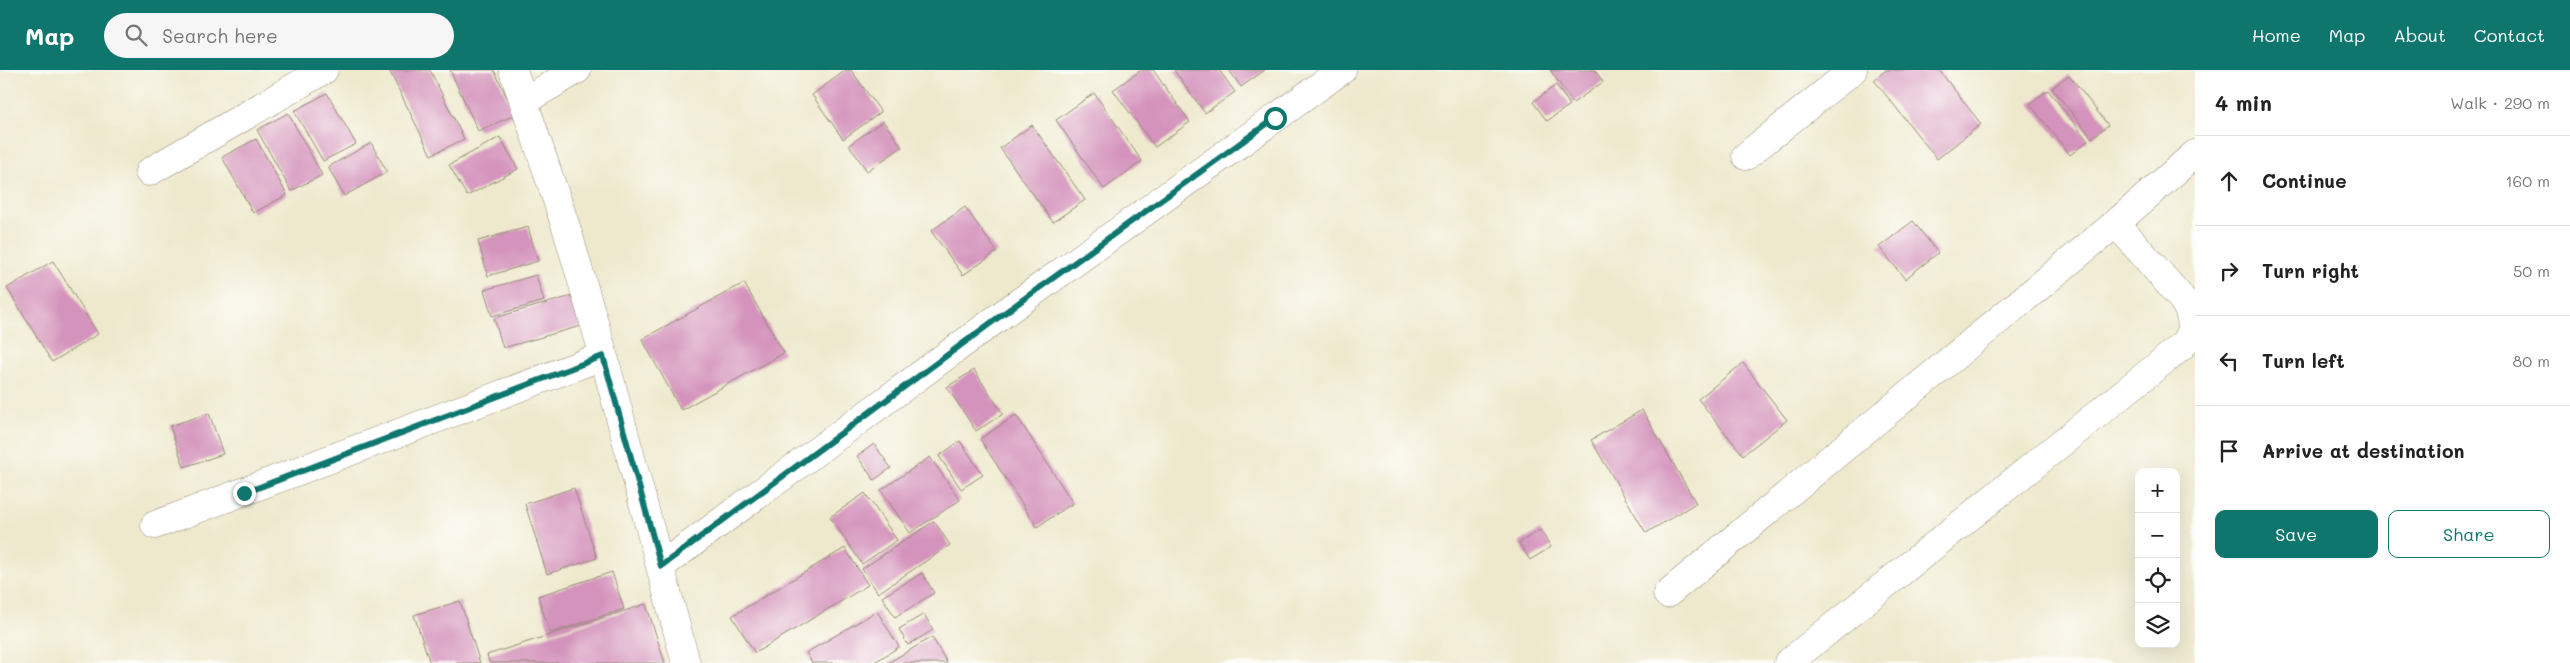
<!DOCTYPE html>
<html lang="en">
<head>
<meta charset="utf-8">
<style>
  :root { --surface:#fff; --page:#f6f6f6; --text:#222; --muted:#767676; --line:#e0e0e0; --accent:#0f766e }
  body { margin:0; font-family:Mali,sans-serif; background:var(--page); color:var(--text) }
  .controls { position:absolute; right:15px; bottom:15px; display:grid; overflow:hidden; border-radius:10px; box-shadow:0 5px 20px #0002 }
  .controls button { width:45px; height:45px; display:grid; place-items:center; padding:0; border:0; border-bottom:1px solid var(--line); background:var(--surface); color:var(--text); font:25px sans-serif }
  .stop { position:absolute; width:15px; height:15px; margin:-11px; border:4px solid #0f766e; border-radius:50%; background:#fff }
  .stop.end { background:#0f766e; border-color:#fff; box-shadow:0 1px 5px #0008 }
  .list { margin:0; padding:0; list-style:none }
  h2 { display:flex; justify-content:space-between; align-items:center; height:65px; margin:0; padding:0 20px; font-size:21px }
  h2 small { font-size:16px; font-weight:400; color:var(--muted) }
  .list li { display:grid; grid-template-columns:32px 1fr auto; gap:15px; align-items:center; box-sizing:border-box; height:90px; padding:0 20px; border-top:1px solid var(--line) }
  .list b { display:block; font-size:19px; white-space:nowrap }
  .list em { font-size:16px; font-style:normal; color:var(--muted) }
  .actions { display:flex; gap:10px; padding:15px 20px }
  .actions a { flex:1; padding:11px 0; border:1px solid var(--accent); border-radius:10px; text-align:center; font-size:18px; color:var(--accent) }
  .actions .main { background:var(--accent); color:#fff }
  .icon { flex:none; width:28px; height:28px; fill:none; stroke:currentColor; stroke-width:2; stroke-linecap:round; stroke-linejoin:round }
  .map { position:relative; flex:none; width:2195px; height:593px; overflow:hidden }
  header { display:flex; align-items:center; gap:30px; box-sizing:border-box; height:70px; padding:0 25px; background:var(--accent); color:#fff }
  header strong { font-size:24px }
  nav { display:flex; gap:28px; margin-inline-start:auto; font-size:18px }
  .search { width:350px; height:45px; background:var(--page); display:flex; align-items:center; gap:12px; box-sizing:border-box; padding:0 18px; border-radius:28px; color:var(--muted); font-size:19px }
  main { display:flex }
  aside { flex:1; background:var(--surface) }
  .map>svg:first-child { display:block }
  .building { fill:#d493bc }
  .lines { fill:none; stroke-linecap:round; stroke-linejoin:round }
  .street-casing { stroke:#948a76; stroke-width:29 }
  .street { stroke:#fff; stroke-width:28 }
  .route { stroke:#0f766e; stroke-width:6 }
</style>
</head>
<body>
<header>
<strong>Map</strong>
<div class="search"><svg class="icon" aria-label="search" viewBox="0 0 24 24"><circle cx="10" cy="10" r="6"/><path d="M15 15l6 6"/></svg>Search here</div>
<nav><a>Home</a><a>Map</a><a>About</a><a>Contact</a></nav>
</header>
<main>
<div class="map">
<svg width="2195" height="593" viewBox="0 0 2195 593">
  <rect width="100%" height="100%" fill="#fdfcf7"/>
  <filter id="ink" filterUnits="userSpaceOnUse"><feTurbulence type="fractalNoise" baseFrequency=".02" numOctaves="2"/><feDisplacementMap in="SourceGraphic" scale="10" xChannelSelector="R" yChannelSelector="G"/><feConvolveMatrix kernelMatrix="1 2 1 2 8 2 1 2 1" color-interpolation-filters="sRGB"/></filter>
  <filter id="wash" filterUnits="userSpaceOnUse"><feTurbulence type="fractalNoise" baseFrequency=".0096" numOctaves="4" result="noise"/><feDisplacementMap in="SourceGraphic" scale="20" xChannelSelector="R" yChannelSelector="G"/><feGaussianBlur stdDeviation="1.12" result="paint"/><feColorMatrix in="noise" values="0 0 0 0 0 0 0 0 0 0 0 0 0 0 0 0 0 1.4 0 .05"/><feComposite in="paint" operator="in"/></filter>
  <g filter="url(#wash)">
    <rect width="100%" height="100%" fill="#eee9cd"/>
    <g id="blocks">
      <path class="building" d="M389,0H430L464,69L431,85Z
        M450,0H494L515,45L478,61Z
        M846,0H851L881,42L843,69L812,25Z
        M1141,0H1153L1190,52L1155,77L1113,20Z
        M1174,0H1219L1235,22L1205,43Z
        M1229,0H1265L1241,17Z
        M1550,0H1595L1603,12L1573,33Z
        M1886,0H1939L1981,54L1937,89L1874,10Z
        M2069,5L2108,55L2092,68L2052,18Z
        M1556,15L1570,35L1547,51L1533,32Z
        M2048,20L2088,71L2070,85L2030,34Z
        M327,23L356,74L323,91L294,41Z
        M1094,23L1142,91L1104,119L1056,50Z
        M288,43L322,105L291,121L257,60Z
        M883,51L902,77L867,101L849,75Z
        M1032,55L1085,130L1053,152L1000,78Z
        M500,67L518,99L467,126L449,95Z
        M256,69L287,125L253,143L222,87Z
        M371,73L387,102L344,126L328,97Z
        M965,137L997,182L963,205L931,161Z
        M1913,151L1938,183L1905,209L1879,177Z
        M528,157L538,191L488,206L478,171Z
        M53,191L98,264L52,292L7,218Z
        M536,205L544,231L492,246L484,220Z
        M744,213L784,283L681,340L642,269Z
        M572,226L581,256L503,278L494,248Z
        M1743,293L1787,350L1743,385L1698,329Z
        M974,300L1003,344L976,361L947,317Z
        M1642,340L1696,433L1646,463L1591,370Z
        M209,343L223,384L184,397L170,356Z
        M1016,345L1073,433L1037,457L980,369Z
        M960,371L983,405L961,419L939,386Z
        M874,374L891,398L874,410L857,386Z
        M930,387L960,430L910,463L881,420Z
        M574,418L597,488L547,504L525,434Z
        M865,423L897,470L862,494L830,447Z
        M934,451L950,475L878,523L862,499Z
        M1540,460L1551,477L1530,490L1519,473Z
        M845,478L868,515L755,583L732,546Z
        M612,502L624,539L550,563L538,526Z
        M922,503L934,523L895,547L882,527Z
        M460,531L480,593H430L414,545Z
        M646,534L665,593H490L487,585Z
        M877,541L899,577L873,593H812L806,583Z
        M924,544L933,560L908,575L899,559Z
        M932,567L947,593H888Z"/>
    </g>
  </g>
  <g filter="url(#ink)">
    <use href="#blocks" fill-opacity="0" stroke="#948a76" stroke-width="1"/>
    <g class="lines">
      <g class="street-casing">
        <path id="street" d="M513,0L567,160L601,276L686,593
          M524,31L577,0
          M1746,86L1853,0
          M149,102L324,0
          M155,455L603,286
          M661,496L1003,244L1342,0
          M1667,524L2116,153
          M1788,593L2182,276C2195,259 2194,247 2182,229L2116,153L2195,84"/>
      </g>
      <use href="#street" class="street"/>
    </g>
  </g>
  <g class="lines" filter="url(#ink)">
    <path class="route" d="M244,423L603,286L661,496L1003,244L1275,48"/>
  </g>
</svg>
<div class="controls">
<button>+</button>
<button>−</button>
<button><svg class="icon" aria-label="locate" viewBox="0 0 24 24"><circle cx="12" cy="12" r="6"/><path d="M12 2v4M12 18v4M2 12h4M18 12h4"/></svg></button>
<button><svg class="icon" aria-label="layers" viewBox="0 0 24 24"><path d="M12 4l9 5-9 5-9-5zM3 14l9 5 9-5"/></svg></button>
</div>
<div class="stop" style="left:1275px;top:48px"></div>
<div class="stop end" style="left:244px;top:423px"></div>
</div>
<aside>
<h2>4 min<small>Walk · 290 m</small></h2>
<ul class="list">
<li><svg class="icon" aria-label="ahead" viewBox="0 0 24 24"><path d="M12 20V5M6 11l6-6 6 6"/></svg><div><b>Continue</b></div><em>160 m</em></li>
<li><svg class="icon" aria-label="right" viewBox="0 0 24 24"><path d="M7 20v-9h11M14 6l5 5-5 5"/></svg><div><b>Turn right</b></div><em>50 m</em></li>
<li><svg class="icon" aria-label="left" viewBox="0 0 24 24"><path d="M17 20v-9H6M10 6l-5 5 5 5"/></svg><div><b>Turn left</b></div><em>80 m</em></li>
<li><svg class="icon" aria-label="arrive" viewBox="0 0 24 24"><path d="M6 21V4h12l-3 4 3 4H6"/></svg><div><b>Arrive at destination</b></div></li>
</ul>
<div class="actions"><a class="main">Save</a><a>Share</a></div>
</aside>
</main>
</body>
</html>
